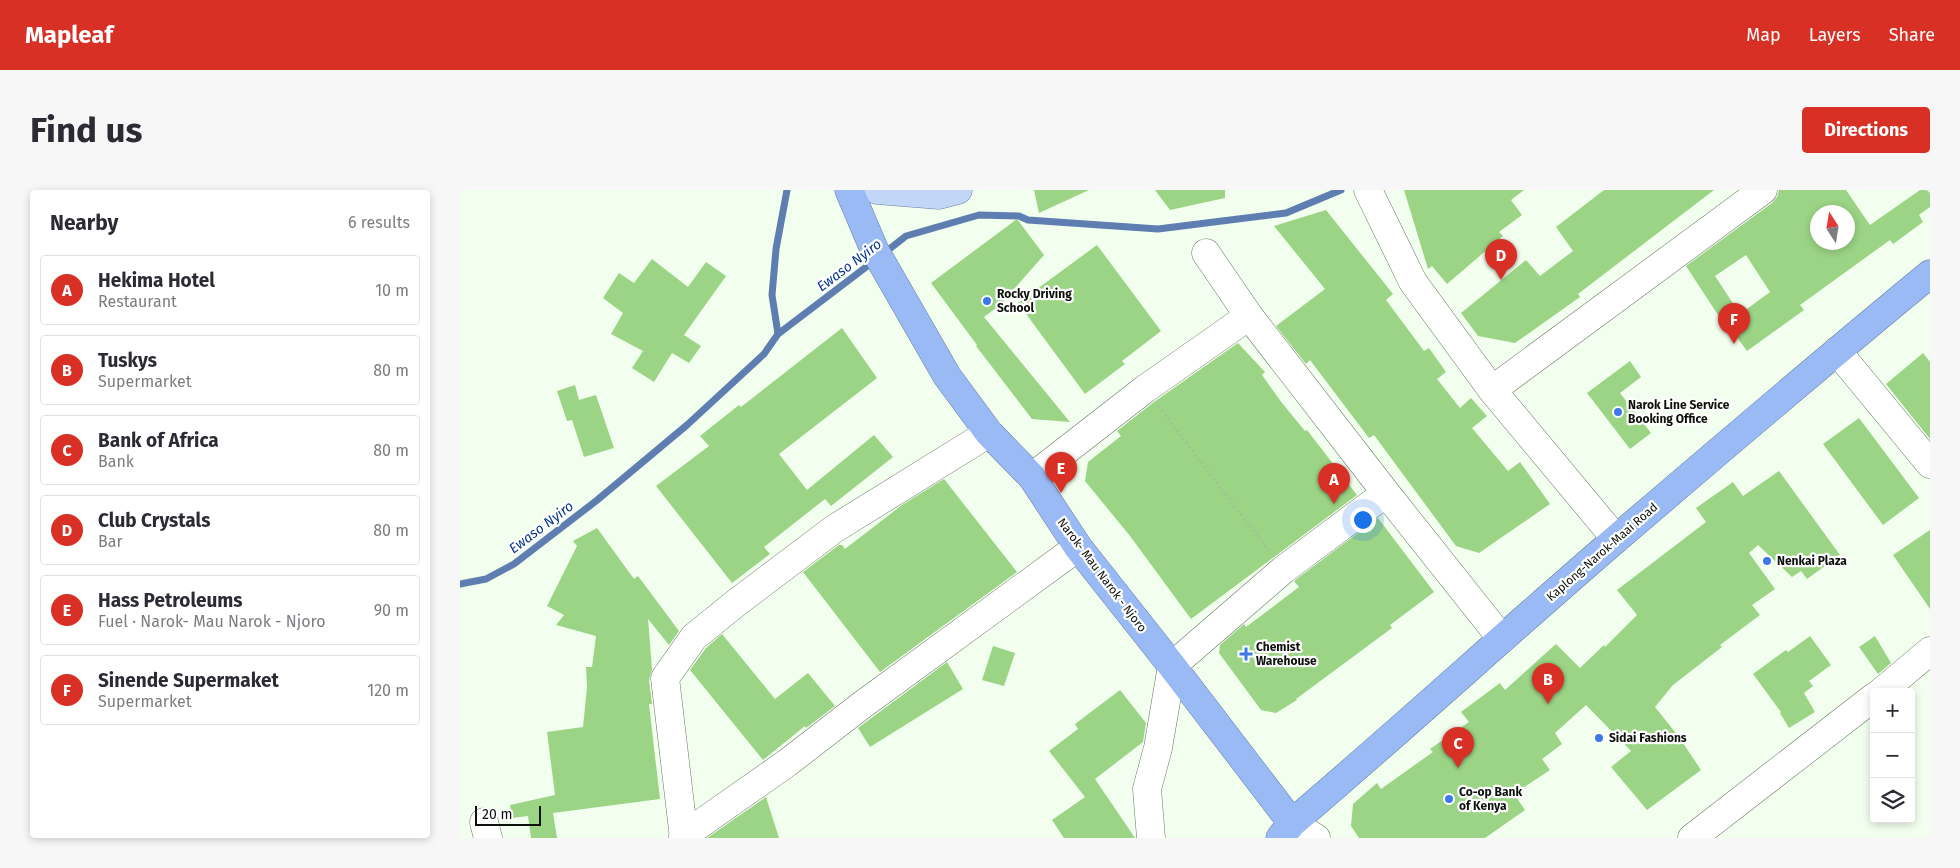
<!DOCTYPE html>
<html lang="en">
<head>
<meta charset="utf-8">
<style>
  :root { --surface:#fff; --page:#f7f7f7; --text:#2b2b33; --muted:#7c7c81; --line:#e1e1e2; --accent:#d93025 }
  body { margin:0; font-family:"Fira Sans",sans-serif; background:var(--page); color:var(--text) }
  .controls { position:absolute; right:15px; bottom:15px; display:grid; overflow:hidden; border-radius:5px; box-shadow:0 2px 8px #0003 }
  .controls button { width:45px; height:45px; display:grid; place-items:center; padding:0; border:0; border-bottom:1px solid var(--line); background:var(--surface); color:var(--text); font:25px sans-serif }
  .compass { position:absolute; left:1350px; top:15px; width:45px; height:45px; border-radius:50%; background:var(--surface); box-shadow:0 2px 8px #0003; rotate:348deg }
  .scale { position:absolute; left:15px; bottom:12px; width:66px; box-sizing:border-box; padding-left:5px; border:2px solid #0d110b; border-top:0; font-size:14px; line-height:18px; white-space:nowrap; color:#0d110b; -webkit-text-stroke:4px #fff; paint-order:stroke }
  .you { position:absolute; left:902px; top:329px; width:18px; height:18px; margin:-12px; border:4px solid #fff; border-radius:50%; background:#1a73e8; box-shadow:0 0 0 8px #1a73e833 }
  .badge { display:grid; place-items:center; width:32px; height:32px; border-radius:50%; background:var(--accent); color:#fff; font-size:16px; font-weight:700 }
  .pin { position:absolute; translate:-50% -41px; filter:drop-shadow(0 1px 2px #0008) }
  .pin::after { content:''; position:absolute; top:26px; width:18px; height:15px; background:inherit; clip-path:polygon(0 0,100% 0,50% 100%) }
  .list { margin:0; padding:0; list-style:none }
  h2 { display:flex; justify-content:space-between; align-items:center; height:65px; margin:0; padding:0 20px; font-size:21px }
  h2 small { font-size:16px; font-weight:400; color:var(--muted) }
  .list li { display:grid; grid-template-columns:32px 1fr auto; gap:15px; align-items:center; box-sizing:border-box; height:70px; margin:0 10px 10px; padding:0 10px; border:1px solid var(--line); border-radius:5px }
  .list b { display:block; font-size:19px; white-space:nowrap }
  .list p { margin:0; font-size:16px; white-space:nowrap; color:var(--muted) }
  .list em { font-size:16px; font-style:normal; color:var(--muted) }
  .icon { flex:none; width:28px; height:28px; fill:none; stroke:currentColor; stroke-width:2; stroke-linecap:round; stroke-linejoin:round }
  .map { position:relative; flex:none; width:1470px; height:648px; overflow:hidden; border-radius:5px }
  header { display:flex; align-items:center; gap:30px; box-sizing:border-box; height:70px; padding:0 25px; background:var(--accent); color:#fff }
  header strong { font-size:24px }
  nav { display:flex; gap:28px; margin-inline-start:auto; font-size:18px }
  .intro { display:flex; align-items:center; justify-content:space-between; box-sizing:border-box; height:120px; padding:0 30px }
  h1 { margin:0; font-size:35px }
  .button { padding:12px 22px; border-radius:5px; background:var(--accent); color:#fff; font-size:18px; font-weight:700 }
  main { display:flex; gap:30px; padding:0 30px }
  aside { flex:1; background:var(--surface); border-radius:5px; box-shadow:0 2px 8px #0003 }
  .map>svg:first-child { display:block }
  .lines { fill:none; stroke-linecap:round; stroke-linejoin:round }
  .stream { stroke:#5e7eb2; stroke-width:7 }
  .building { fill:#9bd485; fill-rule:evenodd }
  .minor-casing { stroke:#6a7466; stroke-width:29 }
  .major-casing { stroke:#687fa2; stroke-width:29 }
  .highway-casing { stroke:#687fa2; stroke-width:29 }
  .path { stroke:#a8b2a5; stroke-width:3; stroke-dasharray:1 4; stroke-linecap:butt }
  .minor { stroke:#fff; stroke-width:28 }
  .major { stroke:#c2d6f8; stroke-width:28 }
  .highway { stroke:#99baf4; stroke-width:28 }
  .poi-dot { fill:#3d78e8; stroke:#fff; stroke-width:2 }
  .labels { text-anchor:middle; stroke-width:4.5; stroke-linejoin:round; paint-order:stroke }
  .poi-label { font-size:12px; font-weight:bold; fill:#0d110b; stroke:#fff; text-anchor:start }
  .street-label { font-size:12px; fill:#0d110b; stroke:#fff }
  .water-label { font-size:14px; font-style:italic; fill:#06348b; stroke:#fff }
</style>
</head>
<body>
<header>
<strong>Mapleaf</strong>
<nav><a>Map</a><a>Layers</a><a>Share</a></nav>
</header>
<div class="intro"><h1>Find us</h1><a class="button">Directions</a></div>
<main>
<aside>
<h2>Nearby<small>6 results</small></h2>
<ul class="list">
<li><span class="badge">A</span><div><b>Hekima Hotel</b><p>Restaurant</p></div><em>10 m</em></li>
<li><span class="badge">B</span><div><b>Tuskys</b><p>Supermarket</p></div><em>80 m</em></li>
<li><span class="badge">C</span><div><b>Bank of Africa</b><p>Bank</p></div><em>80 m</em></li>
<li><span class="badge">D</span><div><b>Club Crystals</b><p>Bar</p></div><em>80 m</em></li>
<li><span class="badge">E</span><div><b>Hass Petroleums</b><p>Fuel · Narok- Mau Narok - Njoro</p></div><em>90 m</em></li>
<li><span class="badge">F</span><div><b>Sinende Supermaket</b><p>Supermarket</p></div><em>120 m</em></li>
</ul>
</aside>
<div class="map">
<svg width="1470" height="648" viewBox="0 0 1470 648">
  <rect width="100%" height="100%" fill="#f2ffee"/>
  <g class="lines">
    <path class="stream" d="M423,64L446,46L519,25L559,26L568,30L698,39L826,23L881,0
      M318,144L312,105L316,59L327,0
      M0,394L26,389L54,374L136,311L227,235L304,164L318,144L414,71"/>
  </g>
  <path class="building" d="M574,0H629L579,23Z
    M695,0H765V8L710,20Z
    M944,0H1064L1051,10L1062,25L1039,42L1043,46L987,94L972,76L968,79Z
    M1144,0H1254L1118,104L1120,107L1055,153L1018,146L1001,123L1066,70L1080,86L1113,61L1096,37Z
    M1319,0H1386L1410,35L1460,0H1470V17L1459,25L1463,32L1433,54L1430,50L1340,115L1344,120L1287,161L1260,124L1258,125L1226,76L1312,13L1317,7ZM1358,22H1388V52H1358ZM1286,65L1310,102L1280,124L1255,86Z
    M866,20L933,104L926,110L964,161L969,158L986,182L977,189L1000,218L1011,208L1027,226L1012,238L1048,281L1060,272L1090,314L1019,363L996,356L914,245L909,248L850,170L846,174L816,136L865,99L814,36Z
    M557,29L584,65L540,115L524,127L610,232L572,229L516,156L517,155L471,93Z
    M637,55L701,141L662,171L665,174L625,204L558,113Z
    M192,69L228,97L246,72L266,86L224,145L241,156L229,173L212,163L194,192L172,178L183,161L151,144L163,123L143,108L159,83L174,93Z
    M382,138L417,188L319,264L347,300L414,245L433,267L371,316L365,309L304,357L310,364L272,393L196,296L249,256L240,246L279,215L281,217Z
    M778,153L805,182L802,185L822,213L845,241L847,240L897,305L731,429L670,346L625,291L628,272L661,246L657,241L694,212Z
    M1463,163L1470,172V249L1426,194Z
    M1170,171L1181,187L1160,203L1191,243L1170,259L1127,203Z
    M115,195L119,210L136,205L154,258L124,267L112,230L107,231L97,201Z
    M1399,228L1459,308L1423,335L1363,254Z
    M1319,281L1380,365L1347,389L1341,381L1332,387L1298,355L1289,363L1315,399L1292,415L1300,425L1260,455L1262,457L1213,495L1195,517L1219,547L1241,580L1187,620L1151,577L1171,561L1126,515L1095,543L1102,554L1082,569L1090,580L1054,604L1065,620L1025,648H899L891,636L893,614L917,593L921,599L973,562L970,559L1009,532L1001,522L1040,493L1045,500L1096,454L1120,478L1144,455L1145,457L1177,425L1157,400L1246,332L1236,318L1273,292L1283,306Z
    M484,289L557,382L420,482L343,382L379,355H382L385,359L442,315Z
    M918,328L974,402L930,435L932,438L836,509L837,510L816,523L801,520L759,463L760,455L784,434L786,437L839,397L834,391Z
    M137,338L174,389L178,386L219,441L209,455L188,429L192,479L189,490L192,514H189L200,609L93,623L97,648H71L68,626L52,628L50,615L95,605L87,542L123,537L127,497L126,477H132L136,446L96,435L104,425L87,416L117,356L113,351Z
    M1470,340V419L1433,365Z
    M262,444L315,509L348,483L375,516L346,538L345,536L303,570L230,480L246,458Z
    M1350,446L1371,475L1349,491L1353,496L1344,503L1355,522L1329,538L1320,523L1321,522L1293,484L1326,460L1328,462Z
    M1415,446L1431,473L1418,484L1399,457Z
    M533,456L555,463L544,496L522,490Z
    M487,472L503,499L410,557L398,538Z
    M660,500L686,533L683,552L635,589L675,648H604L592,630L625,607L589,561L618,539L615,534Z
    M306,607L319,648H247Z"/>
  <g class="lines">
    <g class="minor-casing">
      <path id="minor" d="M908,0L953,92L1032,200L1156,349
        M746,63L789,126
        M1377,161L1470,274
        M1032,200L1303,0
        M572,287L685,199L789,126L926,303L1042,449
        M1421,502L1470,461
        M24,632L28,648
        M832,633L856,648
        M223,646L327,573L402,515L618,357
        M224,648L205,488L234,447L276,413L374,339L529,243
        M691,648L687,599L698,558L712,476L823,380L926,303
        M1232,648L1414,507"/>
    </g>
    <g class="major-casing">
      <path id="major" d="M417,0L479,5L498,0"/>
    </g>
    <g class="highway-casing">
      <path id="highway" d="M389,0L414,59L487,186L529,243L572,287L618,357L712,476L832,633
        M820,648L832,633C941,540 1047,443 1156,349C1260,260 1364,171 1470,84"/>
    </g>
    <path class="path" d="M699,217L809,361"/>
    <use href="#minor" class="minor"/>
    <use href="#major" class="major"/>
    <use href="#highway" class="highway"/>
  </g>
  <g class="poi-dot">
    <circle cx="527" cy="111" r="5"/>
    <circle cx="1158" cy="222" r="5"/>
    <circle cx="1307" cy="371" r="5"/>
    <path d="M783.5 456.5h5v5h5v5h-5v5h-5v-5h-5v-5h5z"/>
    <circle cx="1139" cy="548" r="5"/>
    <circle cx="989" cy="609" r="5"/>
  </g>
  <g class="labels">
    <g class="poi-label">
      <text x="537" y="108">Rocky Driving<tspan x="537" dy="14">School</tspan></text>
      <text x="1168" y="219">Narok Line Service<tspan x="1168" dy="14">Booking Office</tspan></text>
      <text x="1317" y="375">Nenkai Plaza</text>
      <text x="796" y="461">Chemist<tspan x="796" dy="14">Warehouse</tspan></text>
      <text x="1149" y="552">Sidai Fashions</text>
      <text x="999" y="606">Co-op Bank<tspan x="999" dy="14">of Kenya</tspan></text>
    </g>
    <g class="street-label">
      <text transform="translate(1142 362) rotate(-41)" y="4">Kaplong-Narok-Maai Road</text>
      <text transform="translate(642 385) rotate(53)" y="4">Narok- Mau Narok - Njoro</text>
    </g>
    <g class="water-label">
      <text transform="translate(389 75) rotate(-37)" y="5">Ewaso Nyiro</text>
      <text transform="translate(81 337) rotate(-37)" y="5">Ewaso Nyiro</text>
    </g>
  </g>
</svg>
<div class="controls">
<button>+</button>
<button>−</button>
<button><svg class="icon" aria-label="layers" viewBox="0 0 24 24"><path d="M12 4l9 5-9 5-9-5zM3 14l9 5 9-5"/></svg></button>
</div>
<svg class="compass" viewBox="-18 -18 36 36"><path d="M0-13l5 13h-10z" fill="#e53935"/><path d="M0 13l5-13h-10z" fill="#7c7c81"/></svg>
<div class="scale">20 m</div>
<div class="you"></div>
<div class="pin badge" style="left:874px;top:314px">A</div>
<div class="pin badge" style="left:1088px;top:514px">B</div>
<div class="pin badge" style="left:998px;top:578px">C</div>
<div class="pin badge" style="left:1041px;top:90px">D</div>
<div class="pin badge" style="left:601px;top:303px">E</div>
<div class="pin badge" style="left:1274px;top:154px">F</div>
</div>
</main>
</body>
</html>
